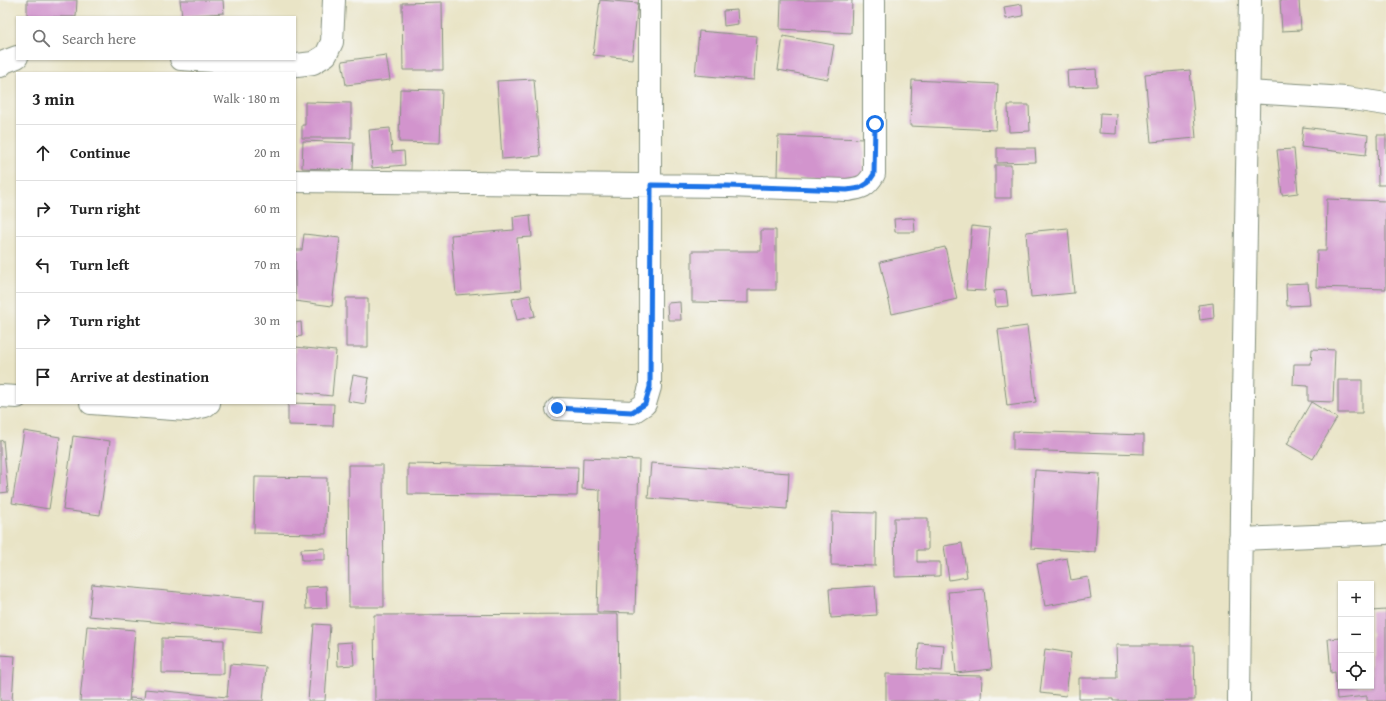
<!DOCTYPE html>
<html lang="en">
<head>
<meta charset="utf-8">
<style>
  :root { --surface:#fff; --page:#f6f6f6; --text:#222; --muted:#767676; --line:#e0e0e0 }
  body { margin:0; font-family:"Gentium Book Plus",serif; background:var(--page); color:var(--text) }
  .controls { position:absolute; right:12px; bottom:12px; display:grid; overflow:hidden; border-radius:0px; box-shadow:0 1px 3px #0004 }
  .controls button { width:36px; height:36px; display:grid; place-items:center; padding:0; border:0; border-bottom:1px solid var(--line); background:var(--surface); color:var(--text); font:20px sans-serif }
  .stop { position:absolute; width:12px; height:12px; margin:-9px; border:3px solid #1a73e8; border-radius:50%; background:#fff }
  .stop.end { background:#1a73e8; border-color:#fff; box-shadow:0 1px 4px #0008 }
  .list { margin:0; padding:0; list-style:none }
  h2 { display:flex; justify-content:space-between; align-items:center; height:52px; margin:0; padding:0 16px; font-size:17px }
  h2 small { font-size:13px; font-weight:400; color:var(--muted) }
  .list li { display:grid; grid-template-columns:26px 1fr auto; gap:12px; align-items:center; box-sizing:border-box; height:56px; padding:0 16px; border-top:1px solid var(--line) }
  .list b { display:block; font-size:15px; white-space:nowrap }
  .list em { font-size:13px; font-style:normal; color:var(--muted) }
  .icon { flex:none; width:22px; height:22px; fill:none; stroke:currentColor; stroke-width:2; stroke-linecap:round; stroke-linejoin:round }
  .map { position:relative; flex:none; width:1386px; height:701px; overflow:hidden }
  .search { position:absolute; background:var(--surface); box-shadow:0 1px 3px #0004; left:16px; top:16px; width:280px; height:44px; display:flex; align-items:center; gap:10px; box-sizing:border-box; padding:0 14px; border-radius:0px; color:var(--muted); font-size:15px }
  .panel { position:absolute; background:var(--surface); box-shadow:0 1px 3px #0004; left:16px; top:72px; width:280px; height:332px; border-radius:0px }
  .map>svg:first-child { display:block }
  .building { fill:#d294cd }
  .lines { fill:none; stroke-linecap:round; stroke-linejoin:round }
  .minor-casing { stroke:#84907d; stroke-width:24 }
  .minor { stroke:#fff; stroke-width:22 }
  .route { stroke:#1a73e8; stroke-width:5 }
</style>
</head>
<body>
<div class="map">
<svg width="1386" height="701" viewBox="0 0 1386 701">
  <rect width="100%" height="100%" fill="#f6f6f2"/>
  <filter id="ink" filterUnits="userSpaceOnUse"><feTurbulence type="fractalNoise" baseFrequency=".025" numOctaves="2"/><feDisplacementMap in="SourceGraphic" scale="8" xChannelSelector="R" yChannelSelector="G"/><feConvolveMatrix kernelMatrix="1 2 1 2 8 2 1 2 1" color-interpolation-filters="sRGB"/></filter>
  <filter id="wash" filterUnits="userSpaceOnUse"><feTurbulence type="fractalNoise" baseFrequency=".012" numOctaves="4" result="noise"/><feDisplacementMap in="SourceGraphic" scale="16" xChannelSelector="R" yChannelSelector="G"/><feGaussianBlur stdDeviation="0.9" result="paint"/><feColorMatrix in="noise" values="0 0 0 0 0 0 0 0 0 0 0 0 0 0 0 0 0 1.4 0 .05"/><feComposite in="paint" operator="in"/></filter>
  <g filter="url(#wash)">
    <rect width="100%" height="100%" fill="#e9e4c6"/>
    <g id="blocks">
      <path class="building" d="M27,0H77L76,17H27Z
        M180,0H223L224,13L182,16Z
        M600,0L638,3L632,59L593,55Z
        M781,0H852L851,33L780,29Z
        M1280,0H1299L1301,30L1282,31Z
        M442,2L443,70H403L402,3Z
        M1022,4L1023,16L1006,19L1004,7Z
        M737,10L738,24L724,26L723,11Z
        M699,31L757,36L754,80L695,75Z
        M783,36L834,45L828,79L778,70Z
        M386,55L390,80L346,85L342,61Z
        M1096,69L1097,86L1068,87L1067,71Z
        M1190,70L1196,138L1151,142L1145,74Z
        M534,79L540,156L502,159L497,81Z
        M912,80L998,84L996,130L910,126Z
        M400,89L442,90L440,143L399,142Z
        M305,102L351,103V138H302V125H305Z
        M1008,105H1029L1030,131L1009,132Z
        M1100,113L1117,114L1116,134L1099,133Z
        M1303,127L1368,135L1366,155L1301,147Z
        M390,128L392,152L404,151L405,165L372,168L369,130Z
        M1377,135H1386V185H1378Z
        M778,136L864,139L863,180L777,177Z
        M303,141L354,143L353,170L302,168Z
        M997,148H1035L1036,162L997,163Z
        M1294,149L1298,193L1282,195L1277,150Z
        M995,165H1011V198H995Z
        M1327,199L1386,201V289L1316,287L1317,251H1326Z
        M530,215L532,237L517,238L521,290L456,295L451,235L514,230L513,217Z
        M914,218L915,232H895L894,219Z
        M972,226L990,228L985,291L966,290Z
        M1068,228L1074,293L1031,297L1026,232Z
        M761,230H776V290H748V303L692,302V251H761Z
        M304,234L340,238L332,306L295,301V250H302Z
        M945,247L957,299L892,314L880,262Z
        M1308,283L1310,305L1287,306L1286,284Z
        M1006,290L1008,306L996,307L994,291Z
        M530,295L535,316L517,320L512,299Z
        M346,298H368V347H346Z
        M680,302L681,320H668L667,303Z
        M1213,303L1214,318L1200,320L1198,305Z
        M301,322L302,336L295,337V323Z
        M1027,326L1036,402L1007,406L998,330Z
        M295,347L336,351L332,396L295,392Z
        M1312,349L1335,350L1333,402L1308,401V386L1293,385L1294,364H1311Z
        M353,375L369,378L365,404L348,401Z
        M1338,380H1362V413H1338Z
        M1311,402L1337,418L1313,459L1287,444Z
        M288,403L334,404L333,426L288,425Z
        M24,431L60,437L49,509L12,503Z
        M1013,431L1144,435V454L1013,450Z
        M73,436L110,441L100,515L63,510Z
        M3,440L8,492L0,493V441Z
        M583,458L639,460L635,613L597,612L600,490L582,489Z
        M651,463L789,473L787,509L648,498Z
        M408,464L578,467L577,496L408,494Z
        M348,465H383L384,607H349Z
        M1035,470L1100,474L1095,552L1031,548Z
        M255,477L327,478L326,534L254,533Z
        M832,512L876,513L875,566L831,565Z
        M894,518H928V550H917V562H940V576L895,577Z
        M962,543L967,577L949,580L944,546Z
        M325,548V560H302L301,549Z
        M1067,558L1071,580L1088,577L1091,598L1045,606L1037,564Z
        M92,584L264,600L261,632L89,616Z
        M326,586L327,608L306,609L305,587Z
        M875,586L877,615L831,618L829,589Z
        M984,589L992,669L956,673L948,592Z
        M1386,610V701H1367V696L1337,699L1335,672L1331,673L1328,639L1341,638V686H1371V611Z
        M618,614L619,701H375L374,615Z
        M314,624L330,625L325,701H308Z
        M87,626L135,630L129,701H80Z
        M162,638L224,640V674L162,673Z
        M352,642L354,665L338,666L337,643Z
        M919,643L944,645L942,671L917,669Z
        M1116,645H1194L1195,700L1113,701V699H1079V678H1117Z
        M1045,649L1071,653L1066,696L1040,693Z
        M0,655L15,656L12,701H0Z
        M230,664L266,667L263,701H130V698L144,699L145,689L227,697Z
        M886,674L982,676L981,701H886Z"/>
    </g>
  </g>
  <g filter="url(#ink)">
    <use href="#blocks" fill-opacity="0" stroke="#84907d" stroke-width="1"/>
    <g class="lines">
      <g class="minor-casing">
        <path id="minor" d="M181,59L289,66L313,63L326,55L332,42L334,0
          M0,66L4,62L17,57
          M1248,92L1346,98L1386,104
          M295,181L728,186L847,190C862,188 866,187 874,174V0
          M0,396L17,397
          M91,403L187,410L205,406L209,403
          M557,409L633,412L645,404L650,387V0
          M1240,539L1386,533
          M1239,701L1241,512L1250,0"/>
      </g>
      <use href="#minor" class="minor"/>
    </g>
  </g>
  <g class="lines" filter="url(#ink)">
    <path class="route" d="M557,408L632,412L645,404L650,387L651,185L728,186L847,190L860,188L868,183L874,174L875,124"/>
  </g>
</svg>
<div class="controls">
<button>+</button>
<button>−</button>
<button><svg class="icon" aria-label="locate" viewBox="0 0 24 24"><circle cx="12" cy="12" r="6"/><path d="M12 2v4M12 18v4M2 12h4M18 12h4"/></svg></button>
</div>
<div class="stop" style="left:875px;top:124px"></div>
<div class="stop end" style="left:557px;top:408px"></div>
<div class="search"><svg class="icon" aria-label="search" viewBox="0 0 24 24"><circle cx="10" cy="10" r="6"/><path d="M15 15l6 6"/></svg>Search here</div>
<section class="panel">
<h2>3 min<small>Walk · 180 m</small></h2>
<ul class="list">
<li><svg class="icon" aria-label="ahead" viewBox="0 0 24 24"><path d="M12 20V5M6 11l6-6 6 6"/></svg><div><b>Continue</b></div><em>20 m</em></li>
<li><svg class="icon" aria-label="right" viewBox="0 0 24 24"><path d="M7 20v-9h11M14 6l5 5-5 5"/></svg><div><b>Turn right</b></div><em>60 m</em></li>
<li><svg class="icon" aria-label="left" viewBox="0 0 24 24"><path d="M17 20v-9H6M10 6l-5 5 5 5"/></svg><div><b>Turn left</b></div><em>70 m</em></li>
<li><svg class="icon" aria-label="right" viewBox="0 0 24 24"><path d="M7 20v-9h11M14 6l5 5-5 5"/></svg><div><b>Turn right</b></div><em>30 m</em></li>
<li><svg class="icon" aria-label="arrive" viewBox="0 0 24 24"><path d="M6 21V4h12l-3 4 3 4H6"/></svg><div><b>Arrive at destination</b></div></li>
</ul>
</section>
</div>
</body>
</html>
